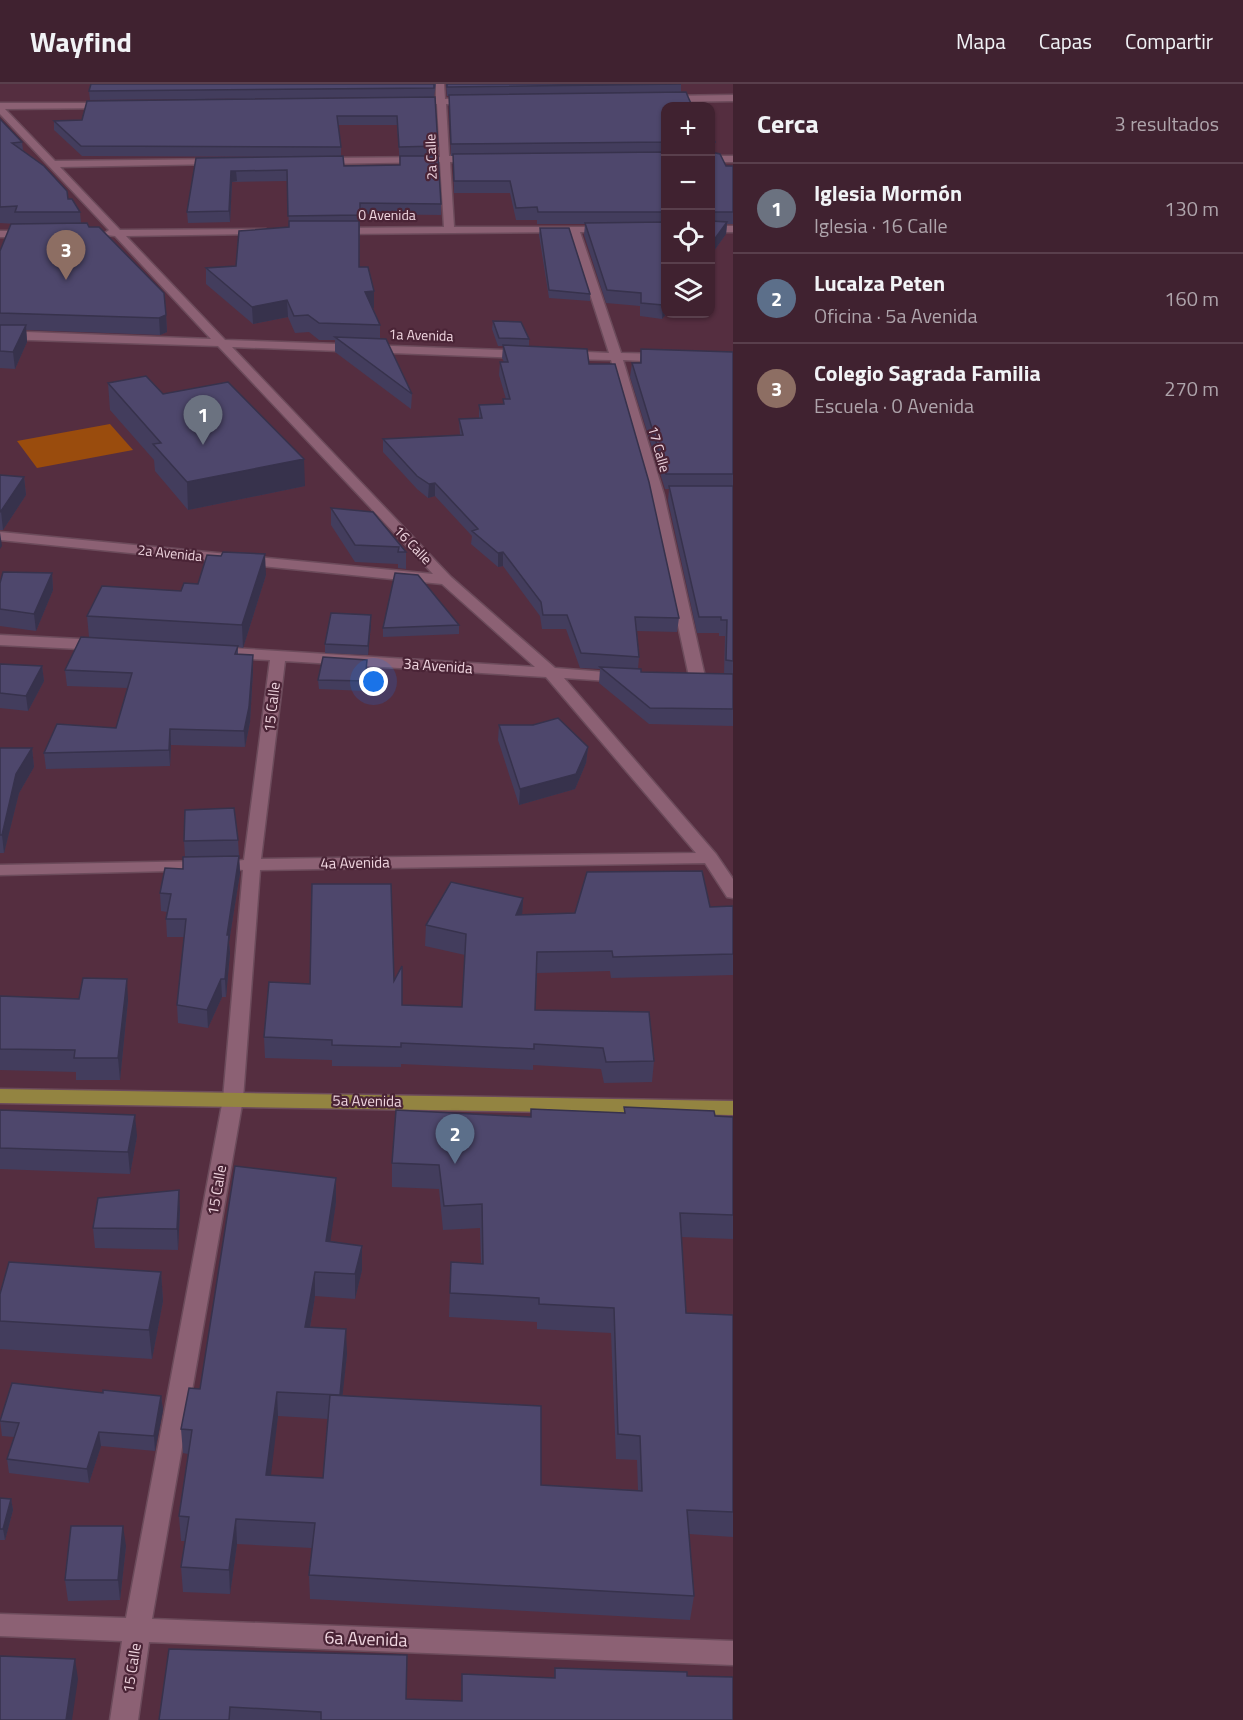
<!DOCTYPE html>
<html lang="es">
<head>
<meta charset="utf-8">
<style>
  :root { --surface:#402230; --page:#472a38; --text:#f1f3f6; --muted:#aea4ab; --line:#593f4c; --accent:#d6ab8b }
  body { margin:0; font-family:"Titillium Web",sans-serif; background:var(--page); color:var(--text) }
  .controls { position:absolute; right:18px; top:18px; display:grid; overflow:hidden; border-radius:12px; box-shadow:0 2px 4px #0004 }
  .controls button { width:54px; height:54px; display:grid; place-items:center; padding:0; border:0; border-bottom:2px solid var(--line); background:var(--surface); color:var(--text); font:30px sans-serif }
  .you { position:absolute; left:374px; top:598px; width:21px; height:21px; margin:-15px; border:4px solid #fff; border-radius:50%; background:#1a73e8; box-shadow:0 0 0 9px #1a73e833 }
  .badge { display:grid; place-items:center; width:39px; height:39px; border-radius:50%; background:var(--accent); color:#fff; font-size:20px; font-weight:700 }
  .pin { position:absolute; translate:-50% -50px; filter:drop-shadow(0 2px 3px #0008) }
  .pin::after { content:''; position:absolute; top:32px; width:21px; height:18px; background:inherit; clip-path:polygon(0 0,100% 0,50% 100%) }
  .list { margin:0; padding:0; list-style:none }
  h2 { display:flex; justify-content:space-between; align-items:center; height:78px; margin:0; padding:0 24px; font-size:26px }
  h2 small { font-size:20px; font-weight:400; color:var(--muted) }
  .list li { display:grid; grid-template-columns:39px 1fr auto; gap:18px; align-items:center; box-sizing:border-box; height:90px; padding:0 24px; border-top:2px solid var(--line) }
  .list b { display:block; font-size:22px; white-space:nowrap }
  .list p { margin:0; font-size:20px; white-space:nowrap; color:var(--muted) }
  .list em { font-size:20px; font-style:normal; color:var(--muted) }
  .icon { flex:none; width:33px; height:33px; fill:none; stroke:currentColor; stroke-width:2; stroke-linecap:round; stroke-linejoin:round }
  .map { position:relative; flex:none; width:733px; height:1636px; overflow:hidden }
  header { display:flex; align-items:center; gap:36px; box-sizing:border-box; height:84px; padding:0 30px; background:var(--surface); border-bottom:2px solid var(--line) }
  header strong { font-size:28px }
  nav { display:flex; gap:33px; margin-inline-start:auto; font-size:21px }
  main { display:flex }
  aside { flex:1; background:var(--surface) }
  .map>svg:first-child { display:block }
  .green { fill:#9a4c0d }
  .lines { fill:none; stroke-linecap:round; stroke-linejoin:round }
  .minor-casing { stroke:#6c4b5b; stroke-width:3 }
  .major-casing { stroke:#6c4b5b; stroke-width:3 }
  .minor { fill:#8c6174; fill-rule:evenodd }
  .major { fill:#938441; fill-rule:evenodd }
  .wall { fill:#433d5d; fill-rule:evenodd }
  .shaded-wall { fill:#37324c }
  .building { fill:#4e476c; stroke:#37324c; stroke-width:1.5 }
  .labels { text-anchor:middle; stroke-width:4.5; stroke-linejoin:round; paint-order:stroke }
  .far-street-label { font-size:14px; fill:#efd5df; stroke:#4a2436 }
  .street-label { font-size:15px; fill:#efd5df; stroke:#4a2436 }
  .near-street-label { font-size:18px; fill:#efd5df; stroke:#4a2436 }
</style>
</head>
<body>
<header>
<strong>Wayfind</strong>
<nav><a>Mapa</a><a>Capas</a><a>Compartir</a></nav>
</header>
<main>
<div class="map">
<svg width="733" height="1636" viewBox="0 0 733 1636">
  <rect width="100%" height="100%" fill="#552e40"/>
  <path class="green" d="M110,340L133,366L37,384L17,357Z"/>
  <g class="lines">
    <g class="minor-casing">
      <path id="minor" d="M436,0H444L445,15L472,14L477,17L472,20H446L449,72H477L482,75L477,78H450L454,143H611V147L607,148H580L621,269L664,270L670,274L664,278L623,276L664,411L706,597L703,600L698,602L690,597L650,411L611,276L565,275L559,271L565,267L609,269L570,148L335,150L330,147L335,144L444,143L440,78L319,80L314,77L319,74L440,73L437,20L413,21L408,18L413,15H436Z
        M733,11V17L665,18L660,15L665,12Z
        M0,19H112V23L109,24L5,25L55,77L222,75V79L219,80L60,83L120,146L266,145L267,147L262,150L126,152L225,256L530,267L532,270L526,274L232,263L451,493L555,584L629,590L632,593L629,596L624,598L564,594L716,770L733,795V814L727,813L705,779L260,786L243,1015L152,1535L733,1557V1581L149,1558L138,1636H110L122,1557L0,1552V1530L126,1534L223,1015L243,786L235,785L232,781L235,777L244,776L270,576L214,573L206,568L214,563L535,583L442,500L0,456V448L433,490L218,262L0,255V247L211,255L115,152L106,151L105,149L109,146L0,30ZM285,577L546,593L696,769L261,775Z
        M710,72H733V78H710Z
        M710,142H733V148H710Z
        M0,147H31L36,150L31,153H0Z
        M0,551L100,556L108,561L100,566L0,561Z
        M207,777L213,778L216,782L213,786L0,791V781Z"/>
    </g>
    <g class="major-casing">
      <path id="major" d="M0,1005L733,1017V1031L0,1019Z"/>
    </g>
    <use href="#minor" class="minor"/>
    <use href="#major" class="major"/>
  </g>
  <path class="wall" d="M91,0H436L434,13L90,16L89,7Z
    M446,0H681V9L666,22V230L662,235L640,232V222L606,219L584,151L585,140H537V136H516L510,109H454L453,72H451L449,12H447Z
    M435,13L438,72L441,120V131L360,130L359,183L374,207V224H373L380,241V255L412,310L411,325L335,268V256H319L309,248L295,249L288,233L253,240L206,200V184L236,182L289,143L287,97L232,98L230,138L188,139L187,128L196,74L337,73L82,72L54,46V37L82,36ZM338,41H397L400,81L344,82L341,72V63Z
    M0,35L22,58L23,66L80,128L81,139L89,143L166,231L167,248L160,251L26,246L27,258L15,285L0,284V167L16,140L0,139Z
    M711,49L714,68L726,82H733V140H727L726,150L711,171Z
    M540,144L590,210V217L549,214L539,151Z
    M493,237L529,255V262L589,280L679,534L677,548L637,547L639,573L638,585L641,588L724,590L725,552H719V549H697L668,417L669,405H665L630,293L632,279H640L641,265L733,268V642L649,640L599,599L600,585L580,584L566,545H542L540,532L503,482L498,483L471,460L472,452L435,412L428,414L417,405L383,368V355L460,351L459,335L479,334V321L503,320V315H506L499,291L500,278H504L502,274L503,262H498L492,245Z
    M108,299L163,310L305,402L188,426L155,387L154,376L110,326Z
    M0,391L24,393L26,411L3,446H0Z
    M331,424L373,428L406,468V485L398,484V480L355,478L331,441Z
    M52,489L53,506L36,547L0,542V499Z
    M266,491L243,564L238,563V570L253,571V586L250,638L245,663L171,661L170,682L46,685L44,669L116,644L128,604L67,602L65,586L89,553L87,532L181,507L198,500Z
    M371,540L368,571L325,569V560Z
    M459,541V550L383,553V544Z
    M0,580L42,582L44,597L28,627L0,624Z
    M367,585L365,607L319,605L318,596Z
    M499,641L588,663L586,679L575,705L519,721L498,656Z
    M0,664H32L34,683L19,709L4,769H0Z
    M238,756L240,789L229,858L230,869L226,913H222L208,944L178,939L177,921L184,853H167L166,835L167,828L161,827L160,809L183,785L185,772L184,757Z
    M523,814L522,830L575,829L733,822V891L611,894L610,887L537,889L535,926L654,977L652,998L604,999L601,985L533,981V986L401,980V983L332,982V976L265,974L264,953L310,900L394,897L402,921L462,923L465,871L425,862L426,841Z
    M0,912L128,916L120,996H76V988L0,986Z
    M624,1023L733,1033V1155L681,1153L686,1229L733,1231V1453L689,1450L694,1512L690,1536L310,1515L309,1491L312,1464L237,1460L230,1510L183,1508L181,1483L185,1457H181L179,1432L188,1370L183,1369L181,1345L200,1305L336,1094V1118L330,1157L362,1162V1186L355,1215L315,1212L310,1244L347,1270L342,1312L541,1401L638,1406L637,1376L616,1375L611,1249L537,1245V1238L449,1233L451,1178L481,1180L480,1144L443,1146L439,1105L392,1103V1079L531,1033V1025L624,1029ZM278,1332L328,1335L323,1394L270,1391Z
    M0,1026L137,1052L130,1090L0,1085Z
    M180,1126L178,1166L95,1164L93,1144Z
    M161,1188L163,1217L152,1275L0,1265V1210Z
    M103,1309L161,1312L163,1326L155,1367L101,1362L89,1399L9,1389L7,1375L14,1353L2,1352L0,1336Z
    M0,1414L11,1415L13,1426L5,1456H0Z
    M126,1462L120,1516L68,1517L65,1496Z
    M169,1565L406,1615L461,1617L462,1590L554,1594L555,1584L687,1592L733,1636H159Z"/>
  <path class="shaded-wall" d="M711,58H715L714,70H711Z
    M231,87H236L237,97L232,98L230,138L229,127Z
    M727,138L726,150L711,171V160Z
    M374,207V224L365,225V208Z
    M287,216L288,233L253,240L252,223Z
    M666,218V230L662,235L663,221Z
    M166,231L167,248L160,251L159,234Z
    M26,241L27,258L15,285L13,268Z
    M304,375L305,402L188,426L187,398Z
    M24,393L26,411L3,446L1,427Z
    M435,399V412L428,414L429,400Z
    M0,448L2,462L0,465Z
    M503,468V482L498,483V469Z
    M265,470L266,491L243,564L242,541Z
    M52,489L53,506L36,547L34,530Z
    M371,531V540L368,571V562Z
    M253,571V586L250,638L245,663L244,647Z
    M42,582L44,597L28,627L26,612Z
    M170,645L171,661L170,682L169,666Z
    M588,663L586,679L575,705L519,721L520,705Z
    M32,664L34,683L19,709L4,769L2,751L16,690Z
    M239,772L240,789L229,858L230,869L226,913L225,895L227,851Z
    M523,814L522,834L516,831Z
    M127,895L128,916L120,996L118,974Z
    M221,895L222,913L208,944L207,926Z
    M135,1031L137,1052L130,1090L128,1068Z
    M336,1094V1118L327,1181L326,1157Z
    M179,1106L180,1126L178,1166L177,1145Z
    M362,1162V1186L355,1215V1190Z
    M161,1188L163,1217L152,1275L149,1246Z
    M315,1188V1212L306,1268L305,1243Z
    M346,1245L347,1270L340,1335V1311Z
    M277,1308L278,1332L268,1416L266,1391Z
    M161,1312L163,1326L155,1367L154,1352Z
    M99,1348L101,1362L89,1399L87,1385Z
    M11,1415L13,1426L5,1456L3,1445Z
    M236,1435L237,1460L230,1510L229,1486Z
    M123,1442L126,1462L120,1516L118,1496Z
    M75,1575L78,1595L72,1636H66Z"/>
  <path class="building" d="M91,0H434V4L89,7Z
    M447,0H681L447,3Z
    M686,8L692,22H666V58L451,60L449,11Z
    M435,13L438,62L399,63L397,32H337L341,63L81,62L54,37L82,36L87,17Z
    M0,35L22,58L12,59L44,82L67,107L68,115H72L80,128H15L17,122L0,123Z
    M711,49L715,58H711Z
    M666,68V128H538L537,123L516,124L510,97H454L453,70Z
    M711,68L720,70L726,82H733V128H711Z
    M343,72L344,82L400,81V72H438L441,120L360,119V131L288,132L287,86L236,87H231L229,127L187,128L196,74Z
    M289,137H359V183H368L374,207L365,208L380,241L319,239L308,231L294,232L287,216L252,223L206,184L236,182L239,147L289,143Z
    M711,137L727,138L711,160Z
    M666,138V218L663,221L641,219V209L607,206L585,139Z
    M87,139L89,143H99L164,209L166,231L159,234L0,229V167L11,140Z
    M540,144H569L590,210L549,206Z
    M493,237L521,238L529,255L499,254Z
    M0,241H26L13,268L0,267Z
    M335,253L386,255L412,310Z
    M503,261L587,265L589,280H615L649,398L679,534L635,533L639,573L581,569L567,531H543L541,518L503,468L498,469L472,447L478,445L435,399L429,400L417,392L383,355L463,351L459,335L482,334L479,321L504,320L503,315H510L500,278H508Z
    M641,265L733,268V390H666L632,279H641Z
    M146,292L163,310L228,298L304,375L187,398L153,360L161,359L108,299Z
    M0,391L24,393L1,427L0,428Z
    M669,402H733V577L726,576L727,536H721V533H699Z
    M331,424L373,428L406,468H398L399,463L355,461Z
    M223,468L265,470L242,541L87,532L102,502L181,507L184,499L198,500L207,471L221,472Z
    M3,488L52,489L34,530L0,525V499Z
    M395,489L418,491L459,541L383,544Z
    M331,529L371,531L368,562L325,560Z
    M81,553L238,562L235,570L253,571L249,623L244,647L170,645L169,666L44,669L57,640L116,644L132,589L65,586Z
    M323,573L367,576L365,597L318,596Z
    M0,580L42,582L26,612L0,609Z
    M600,583L641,585V588L733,590V625L650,624Z
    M558,634L588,663L576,690L520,705L499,641H533Z
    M0,664H32L16,690L2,751H0Z
    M234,724L238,756L184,757L185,726Z
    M239,772L227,851H229L225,895H221L207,926L177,921L186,835H166L171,810L160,809L165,784L183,785V773Z
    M702,787L710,823L733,822V870L613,873L612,867L537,868L535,926L649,928L654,977L606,978L603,964L534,960V965L401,959V963L332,961V956L264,953L269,898L310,900L312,800H391L394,897L402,882V921L462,923L466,850L426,841L451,798L523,814L516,831L575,829L587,788Z
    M83,894L127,895L118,974H74L75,966L0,965V912L79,915Z
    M624,1023L714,1027L715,1032L733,1033V1131L680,1129L686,1229L733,1231V1428L687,1426L694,1512L309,1491L315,1439L236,1435L229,1486L181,1483L189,1433L179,1432L192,1346L181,1345L189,1304L200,1305L235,1082L336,1094L326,1157L362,1162L355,1190L315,1188L305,1243L346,1245L340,1311L277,1308L266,1391L323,1394L330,1311L541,1322V1401L642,1407L640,1352L618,1350L614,1224L539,1220V1214L450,1209L451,1178L483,1180L482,1120L444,1122L439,1081L392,1079L396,1026L531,1033V1025L625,1029Z
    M0,1026L135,1031L128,1068L0,1064Z
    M179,1106L177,1145L93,1144L98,1114Z
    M9,1178L161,1188L149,1246L0,1237V1210Z
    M12,1299L103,1309V1306L161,1312L154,1352L99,1348L87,1385L7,1375L19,1339L0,1337Z
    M0,1414L11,1415L3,1445H0Z
    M71,1442H123L118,1496H65Z
    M169,1565L407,1571L406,1615L462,1617V1590L555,1594V1584L687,1588V1592L733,1593V1636H321V1628L230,1623L229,1636H159Z
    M0,1572L75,1575L66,1636H0Z"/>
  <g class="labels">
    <g class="far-street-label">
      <text transform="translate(431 73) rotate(-92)" y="5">2a Calle</text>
      <text x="387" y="136">0 Avenida</text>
      <text transform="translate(421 251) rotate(2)" y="5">1a Avenida</text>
      <text transform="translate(659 365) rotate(74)" y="5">17 Calle</text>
      <text transform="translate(413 461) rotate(46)" y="5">16 Calle</text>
      <text transform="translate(170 469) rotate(6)" y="5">2a Avenida</text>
    </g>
    <g class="street-label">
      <text transform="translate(438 582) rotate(4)" y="5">3a Avenida</text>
      <text transform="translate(272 623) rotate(-83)" y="5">15 Calle</text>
      <text transform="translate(355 779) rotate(-1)" y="5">4a Avenida</text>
      <text transform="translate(367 1017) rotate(1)" y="5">5a Avenida</text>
      <text transform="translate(217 1106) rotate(-80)" y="5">15 Calle</text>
      <text transform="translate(132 1584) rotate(-81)" y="5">15 Calle</text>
    </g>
    <g class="near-street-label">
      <text transform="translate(366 1555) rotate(2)" y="6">6a Avenida</text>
    </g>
  </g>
</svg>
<div class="controls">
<button>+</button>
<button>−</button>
<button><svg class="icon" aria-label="locate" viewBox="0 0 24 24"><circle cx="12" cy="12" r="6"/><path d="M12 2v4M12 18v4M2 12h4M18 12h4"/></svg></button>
<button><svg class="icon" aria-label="layers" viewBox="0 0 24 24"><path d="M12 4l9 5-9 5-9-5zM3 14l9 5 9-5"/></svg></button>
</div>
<div class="you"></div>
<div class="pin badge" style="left:203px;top:361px;background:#6b7280">1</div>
<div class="pin badge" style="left:455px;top:1080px;background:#5c6f8a">2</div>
<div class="pin badge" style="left:66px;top:196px;background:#8d6e63">3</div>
</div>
<aside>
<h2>Cerca<small>3 resultados</small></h2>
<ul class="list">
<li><span class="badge" style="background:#6b7280">1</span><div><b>Iglesia Mormón</b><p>Iglesia · 16 Calle</p></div><em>130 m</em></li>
<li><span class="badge" style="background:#5c6f8a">2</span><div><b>Lucalza Peten</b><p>Oficina · 5a Avenida</p></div><em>160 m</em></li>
<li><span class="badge" style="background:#8d6e63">3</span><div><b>Colegio Sagrada Familia</b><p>Escuela · 0 Avenida</p></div><em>270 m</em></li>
</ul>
</aside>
</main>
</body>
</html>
